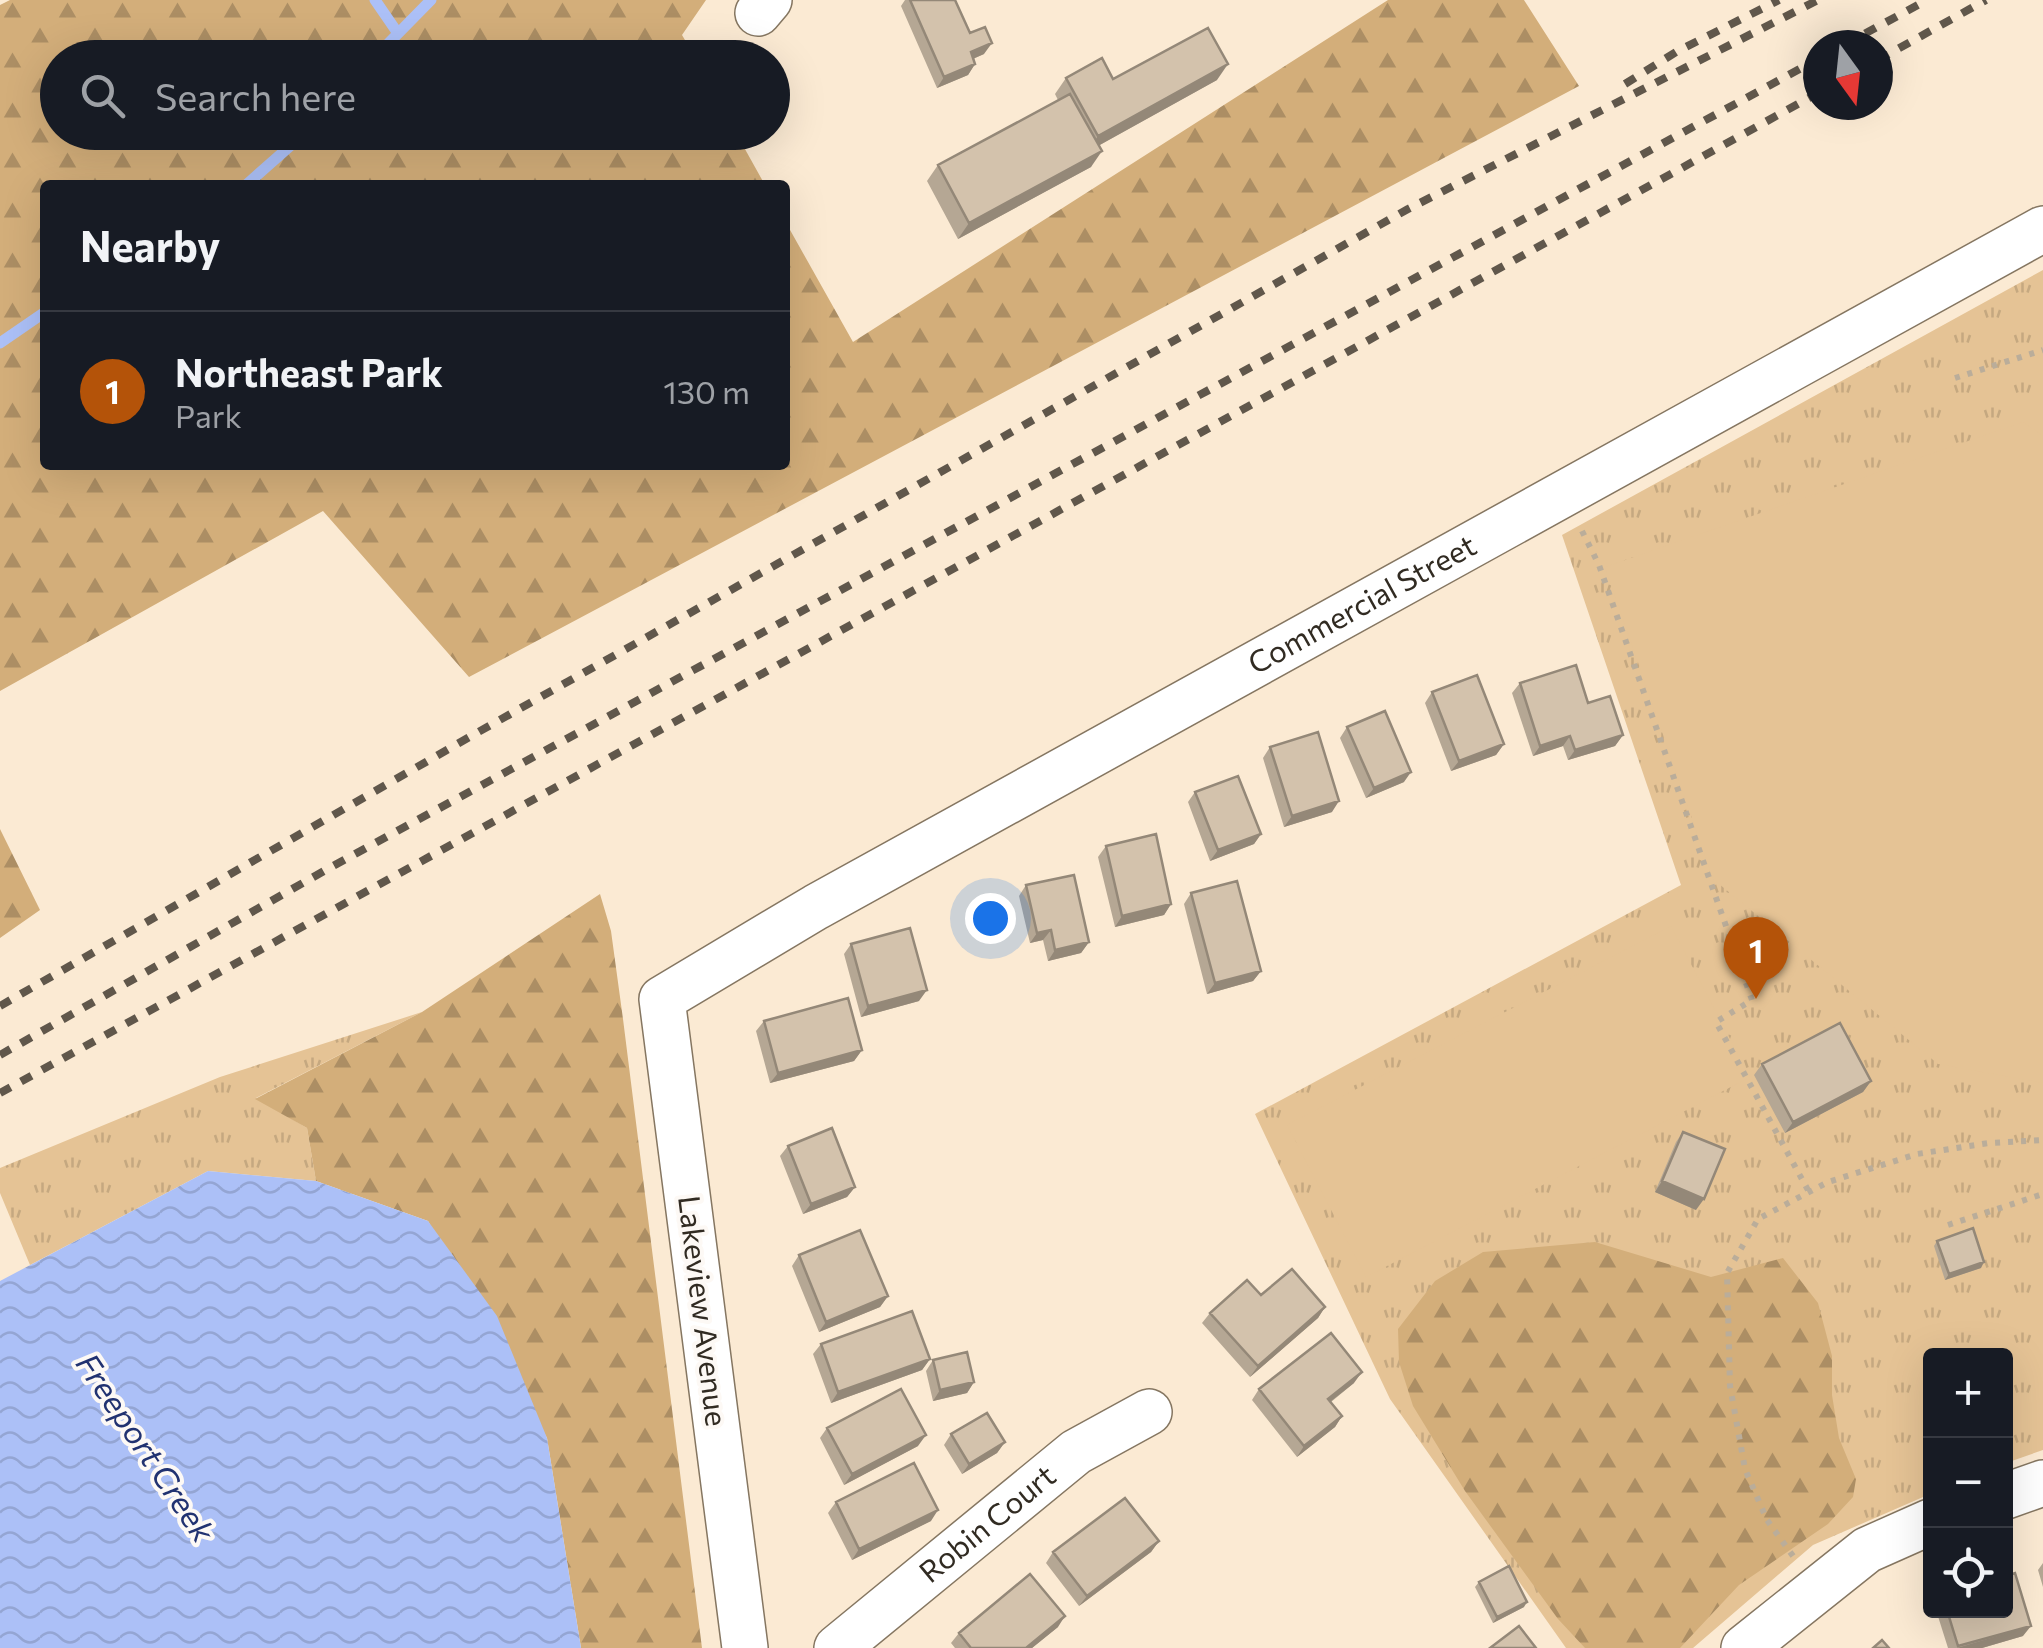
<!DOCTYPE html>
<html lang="en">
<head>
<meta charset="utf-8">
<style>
  :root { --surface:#171b24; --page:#242831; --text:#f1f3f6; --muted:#9ea1a6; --line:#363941; --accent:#b45309 }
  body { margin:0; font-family:Commissioner,sans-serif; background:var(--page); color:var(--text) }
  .controls { position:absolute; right:30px; bottom:30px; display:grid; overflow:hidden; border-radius:10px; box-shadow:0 10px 40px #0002 }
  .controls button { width:90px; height:90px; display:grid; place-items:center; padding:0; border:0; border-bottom:2px solid var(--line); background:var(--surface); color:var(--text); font:50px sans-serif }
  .compass { position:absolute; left:1803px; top:30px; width:90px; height:90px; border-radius:50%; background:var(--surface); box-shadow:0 10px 40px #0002; rotate:165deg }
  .you { position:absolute; left:990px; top:918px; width:35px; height:35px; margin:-25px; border:8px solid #fff; border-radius:50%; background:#1a73e8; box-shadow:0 0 0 15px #1a73e833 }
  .badge { display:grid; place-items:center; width:65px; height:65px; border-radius:50%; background:var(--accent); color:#fff; font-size:32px; font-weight:700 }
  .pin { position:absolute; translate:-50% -82px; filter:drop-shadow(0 2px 5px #0008) }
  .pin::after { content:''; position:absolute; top:52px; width:35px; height:30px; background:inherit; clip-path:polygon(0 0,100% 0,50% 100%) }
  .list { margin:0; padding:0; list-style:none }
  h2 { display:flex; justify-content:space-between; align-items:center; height:130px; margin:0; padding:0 40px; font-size:42px }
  h2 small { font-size:32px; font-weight:400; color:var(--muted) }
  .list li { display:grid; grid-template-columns:65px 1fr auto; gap:30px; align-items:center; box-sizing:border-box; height:160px; padding:0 40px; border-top:2px solid var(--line) }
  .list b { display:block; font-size:38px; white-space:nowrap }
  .list p { margin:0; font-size:32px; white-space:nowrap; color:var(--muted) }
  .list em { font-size:32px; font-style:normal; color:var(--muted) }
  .icon { flex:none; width:55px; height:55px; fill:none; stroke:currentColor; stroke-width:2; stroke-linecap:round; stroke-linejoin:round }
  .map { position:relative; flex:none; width:2043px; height:1648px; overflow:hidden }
  .search { position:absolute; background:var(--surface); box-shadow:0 10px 40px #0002; left:40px; top:40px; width:750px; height:110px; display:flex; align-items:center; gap:25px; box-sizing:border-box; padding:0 35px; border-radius:55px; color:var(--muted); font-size:38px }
  .panel { position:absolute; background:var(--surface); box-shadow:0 10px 40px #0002; left:40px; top:180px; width:750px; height:290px; border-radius:10px }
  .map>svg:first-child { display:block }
  .grass { fill:url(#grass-tufts) }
  .forest { fill:url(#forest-firs) }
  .pitch { fill:#e5c395 }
  .water { fill:url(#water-waves) }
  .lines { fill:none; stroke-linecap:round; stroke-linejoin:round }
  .stream { stroke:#acc0f7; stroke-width:11 }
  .minor-casing { stroke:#857661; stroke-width:48 }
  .path { stroke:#baad9a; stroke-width:6; stroke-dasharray:5 8; stroke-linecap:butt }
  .minor { stroke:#fff; stroke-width:45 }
  .rail { stroke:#60574b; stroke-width:8; stroke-dasharray:12 12; stroke-linecap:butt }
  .wall { fill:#b5a794 }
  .shaded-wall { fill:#948878 }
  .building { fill:#d3c2ac; stroke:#948878; stroke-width:2.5 }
  .labels { text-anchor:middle; stroke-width:8; stroke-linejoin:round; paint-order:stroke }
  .street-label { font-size:30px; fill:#312b22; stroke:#fdf9f5 }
  .water-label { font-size:32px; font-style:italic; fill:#213271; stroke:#fdf9f5 }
</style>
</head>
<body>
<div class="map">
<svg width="2043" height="1648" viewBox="0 0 2043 1648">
  <defs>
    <pattern id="grass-tufts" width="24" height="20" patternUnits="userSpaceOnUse" patternTransform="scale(2.5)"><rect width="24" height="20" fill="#e5c395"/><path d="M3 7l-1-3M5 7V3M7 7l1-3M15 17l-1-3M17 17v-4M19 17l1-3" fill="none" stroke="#c5a880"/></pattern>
    <pattern id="forest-firs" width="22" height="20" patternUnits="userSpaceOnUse" patternTransform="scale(2.5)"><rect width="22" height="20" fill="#d3ae7a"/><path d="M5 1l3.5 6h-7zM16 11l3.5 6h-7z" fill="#ac8e64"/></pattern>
    <pattern id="water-waves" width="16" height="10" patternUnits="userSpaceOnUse" patternTransform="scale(2.5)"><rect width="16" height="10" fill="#acc0f7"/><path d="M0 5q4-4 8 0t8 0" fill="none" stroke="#94a5d3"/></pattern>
  </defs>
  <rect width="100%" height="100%" fill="#fbead3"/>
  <path class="grass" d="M2043,270V1450L2006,1463V1356H1930V1494L1813,1545L1693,1648H1566L1390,1399L1255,1114L1681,885L1562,535Z
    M422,1012L256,1098L307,1128L316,1181L208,1171L30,1265L0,1193V1168L220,1077Z"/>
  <path class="forest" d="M10,0H706L682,35L695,57L58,58V132L736,133L765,185H45V465H785V221L853,342L1388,0H1524L1579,86L469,677L323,511L0,691V5Z
    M0,829L40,910L0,938Z
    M600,894L611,931L623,1019L702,1648H581L547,1438L428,1221L316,1181L307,1128L255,1099L422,1012Z
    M1595,1242L1711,1277L1783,1258L1818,1303L1832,1356V1395L1839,1438L1856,1479L1853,1497L1828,1524L1739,1585L1680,1648H1585L1558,1619L1465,1491L1413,1406L1399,1362L1398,1329L1435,1281L1483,1252Z"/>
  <path class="pitch" d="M2023,422L2043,436V1083L1938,1064L1713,879L1605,567Z
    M1671,926L1750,1077L1366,1277L1287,1125Z"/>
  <path class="water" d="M208,1171L316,1181L428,1221L497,1316L547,1438L581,1648H0V1281Z"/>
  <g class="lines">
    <path class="stream" d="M375,0L397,32
      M374,58L431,0
      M246,185L306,132
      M0,343L45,312"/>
    <g class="minor-casing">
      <g id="minor">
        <path d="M758,13L769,0"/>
        <path d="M2006,1496L2043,1483"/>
        <path id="s1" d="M745,1648L662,999L816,907L2043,229"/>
        <path id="s2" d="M837,1648L1076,1452L1149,1412"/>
        <path d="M1744,1648L1867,1550L1930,1522"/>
      </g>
    </g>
    <path class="path" d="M1955,378L2043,350
      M1582,531L1599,565L1752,1000L1716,1022L1809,1192
      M1948,1225L2043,1194
      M1793,1556L1767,1520L1745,1469L1730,1386L1727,1273L1758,1219L1828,1182L1917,1154L1989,1143L2043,1140"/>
    <use href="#minor" class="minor"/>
    <path class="rail" d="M1844,45L1927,0
      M1878,60L1986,0
      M1625,84L1676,52L1779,0
      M0,1006L473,735L1408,209L1818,0
      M0,1055L331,867L1818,59
      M0,1093L1818,93"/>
  </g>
  <path class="wall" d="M905,0H955L970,33L984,54L973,59L975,64L968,75L937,88L901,6Z
    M1066,78L1217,80L1098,146L1091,167L958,239L927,181L938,165L1058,100L1055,94Z
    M1520,683L1588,703L1623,735L1615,746L1568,760L1563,746L1533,756L1512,693Z
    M1432,692L1504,744L1496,755L1451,771L1425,703Z
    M1347,727L1404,782L1366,798L1340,738Z
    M1270,747L1332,812L1284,827L1263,758Z
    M1195,792L1261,834L1254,844L1210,861L1188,802Z
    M1106,846L1171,904L1164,915L1115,927L1098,857Z
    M1026,885L1089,942L1081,953L1048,961L1043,940L1030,943L1019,896Z
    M1191,893L1261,971L1253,981L1207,994L1184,904Z
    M851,944L919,1001L861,1017L844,954Z
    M764,1021L862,1050L854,1061L770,1083L756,1031Z
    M1762,1064L1871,1081L1863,1092L1785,1133L1754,1075Z
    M1683,1132L1696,1210L1655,1192L1676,1142Z
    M788,1146L855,1187L847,1197L803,1214L780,1156Z
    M1937,1241L1981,1268L1945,1280L1934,1246Z
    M799,1255L888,1296L880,1307L819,1332L792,1266Z
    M1325,1307L1318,1318L1250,1377L1202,1323L1210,1313Z
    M821,1344L930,1359L922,1370L831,1403L813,1354Z
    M933,1360L974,1382L967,1393L933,1401L926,1371Z
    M1354,1383L1331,1402L1342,1416L1335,1427L1297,1457L1252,1400L1259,1389Z
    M827,1428L918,1446L844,1485L820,1438Z
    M951,1434L1005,1442L997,1453L962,1474L944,1445Z
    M836,1502L931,1521L852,1560L828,1513Z
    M1159,1541L1151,1552L1079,1606L1046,1563L1053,1552Z
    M2043,1563V1587L2038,1570Z
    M1479,1582L1524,1607L1493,1623L1475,1587Z
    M1936,1610H2006L2023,1636L1982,1648H1948Z
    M1058,1627L1032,1648H955L951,1643L959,1633Z"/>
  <path class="shaded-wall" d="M992,43L984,54L963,63L971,52Z
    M975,64L968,75L937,88L944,77Z
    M1228,64L1217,80L1087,152L1098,136Z
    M1102,151L1091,167L958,239L969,223Z
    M1623,735L1615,746L1568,760L1575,750Z
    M1570,736L1563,746L1533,756L1540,746Z
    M1504,744L1496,755L1451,771L1459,761Z
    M1411,772L1404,782L1366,798L1374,788Z
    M1339,801L1332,812L1284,827L1292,816Z
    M1261,834L1254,844L1210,861L1218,850Z
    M1171,904L1164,915L1115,927L1122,916Z
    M1051,930L1043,940L1030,943L1037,933Z
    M1089,942L1081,953L1048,961L1055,950Z
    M1261,971L1253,981L1207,994L1215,983Z
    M927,990L919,1001L861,1017L868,1006Z
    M862,1050L854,1061L770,1083L778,1073Z
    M1871,1081L1863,1092L1785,1133L1793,1122Z
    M1662,1181L1704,1199L1696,1210L1655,1192Z
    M855,1187L847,1197L803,1214L811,1204Z
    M1984,1262L1981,1268L1945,1280L1949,1274Z
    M888,1296L880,1307L819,1332L826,1322Z
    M1325,1307L1318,1318L1250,1377L1258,1366Z
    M930,1359L922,1370L831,1403L838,1392Z
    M1362,1372L1354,1383L1321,1409L1328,1399Z
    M974,1382L967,1393L933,1401L940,1390Z
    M1342,1416L1335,1427L1297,1457L1304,1446Z
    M926,1435L918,1446L844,1485L852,1474Z
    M1005,1442L997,1453L962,1474L969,1464Z
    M938,1510L931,1521L852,1560L859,1549Z
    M1159,1541L1151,1552L1079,1606L1087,1596Z
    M1527,1602L1524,1607L1493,1623L1497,1617Z
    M1065,1616L1058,1627L1032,1648H1026Z
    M2031,1626L2023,1636L1982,1648H1957Z"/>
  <path class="building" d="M910,0H955L970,33L985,27L992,43L971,52L975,64L944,77Z
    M1208,28L1228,64L1098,136L1066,78L1102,58L1113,79Z
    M1070,94L1102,151L969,223L938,165Z
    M1576,665L1588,703L1610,696L1623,735L1575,750L1570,736L1540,746L1520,683Z
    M1477,675L1504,744L1459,761L1432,692Z
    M1385,711L1411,772L1374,788L1347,727Z
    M1318,732L1339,801L1292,816L1270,747Z
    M1238,776L1261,834L1218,850L1195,792Z
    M1156,834L1171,904L1122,916L1106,846Z
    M1074,875L1089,942L1055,950L1051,930L1037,933L1026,885Z
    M1237,881L1261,971L1215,983L1191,893Z
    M910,928L927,990L868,1006L851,944Z
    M848,998L862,1050L778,1073L764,1021Z
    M1840,1023L1871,1081L1793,1122L1762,1064Z
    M832,1128L855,1187L811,1204L788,1146Z
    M1683,1132L1725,1149L1704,1199L1662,1181Z
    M1973,1228L1984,1262L1949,1274L1937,1241Z
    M860,1230L888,1296L826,1322L799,1255Z
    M1292,1269L1325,1307L1258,1366L1210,1313L1247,1280L1261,1295Z
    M912,1311L930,1359L838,1392L821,1344Z
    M1331,1333L1362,1372L1328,1399L1342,1416L1304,1446L1259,1389Z
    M967,1352L974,1382L940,1390L933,1360Z
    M901,1389L926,1435L852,1474L827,1428Z
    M987,1413L1005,1442L969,1464L951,1434Z
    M914,1463L938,1510L859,1549L836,1502Z
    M1125,1498L1159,1541L1087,1596L1053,1552Z
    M1509,1566L1527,1602L1497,1617L1479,1582Z
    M2015,1573L2031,1626L1958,1646L1947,1610H2006V1576Z
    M1030,1574L1065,1616L1026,1648H971L959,1633Z
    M1519,1626L1536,1648H1490Z
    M1882,1640L1889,1648H1873Z"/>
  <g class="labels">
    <g class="street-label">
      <text dy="10" stroke="none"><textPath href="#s1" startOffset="1458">Commercial Street</textPath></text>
      <text transform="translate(702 1311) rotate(83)" y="10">Lakeview Avenue</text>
      <text dy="10" stroke="none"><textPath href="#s2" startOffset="195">Robin Court</textPath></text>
    </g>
    <g class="water-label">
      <text transform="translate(145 1448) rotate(56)" y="11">Freeport Creek</text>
    </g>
  </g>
</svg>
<div class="controls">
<button>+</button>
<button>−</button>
<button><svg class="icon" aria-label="locate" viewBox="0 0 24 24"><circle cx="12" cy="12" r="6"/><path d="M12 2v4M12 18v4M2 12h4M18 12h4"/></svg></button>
</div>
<svg class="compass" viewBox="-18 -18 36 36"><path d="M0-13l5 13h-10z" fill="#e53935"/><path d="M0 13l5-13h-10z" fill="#9ea1a6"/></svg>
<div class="you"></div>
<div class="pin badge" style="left:1756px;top:999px">1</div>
<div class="search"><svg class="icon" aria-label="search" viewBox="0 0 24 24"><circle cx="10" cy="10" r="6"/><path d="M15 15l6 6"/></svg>Search here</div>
<section class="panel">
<h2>Nearby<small></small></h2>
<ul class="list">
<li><span class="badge">1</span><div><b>Northeast Park</b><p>Park</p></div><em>130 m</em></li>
</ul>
</section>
</div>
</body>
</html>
